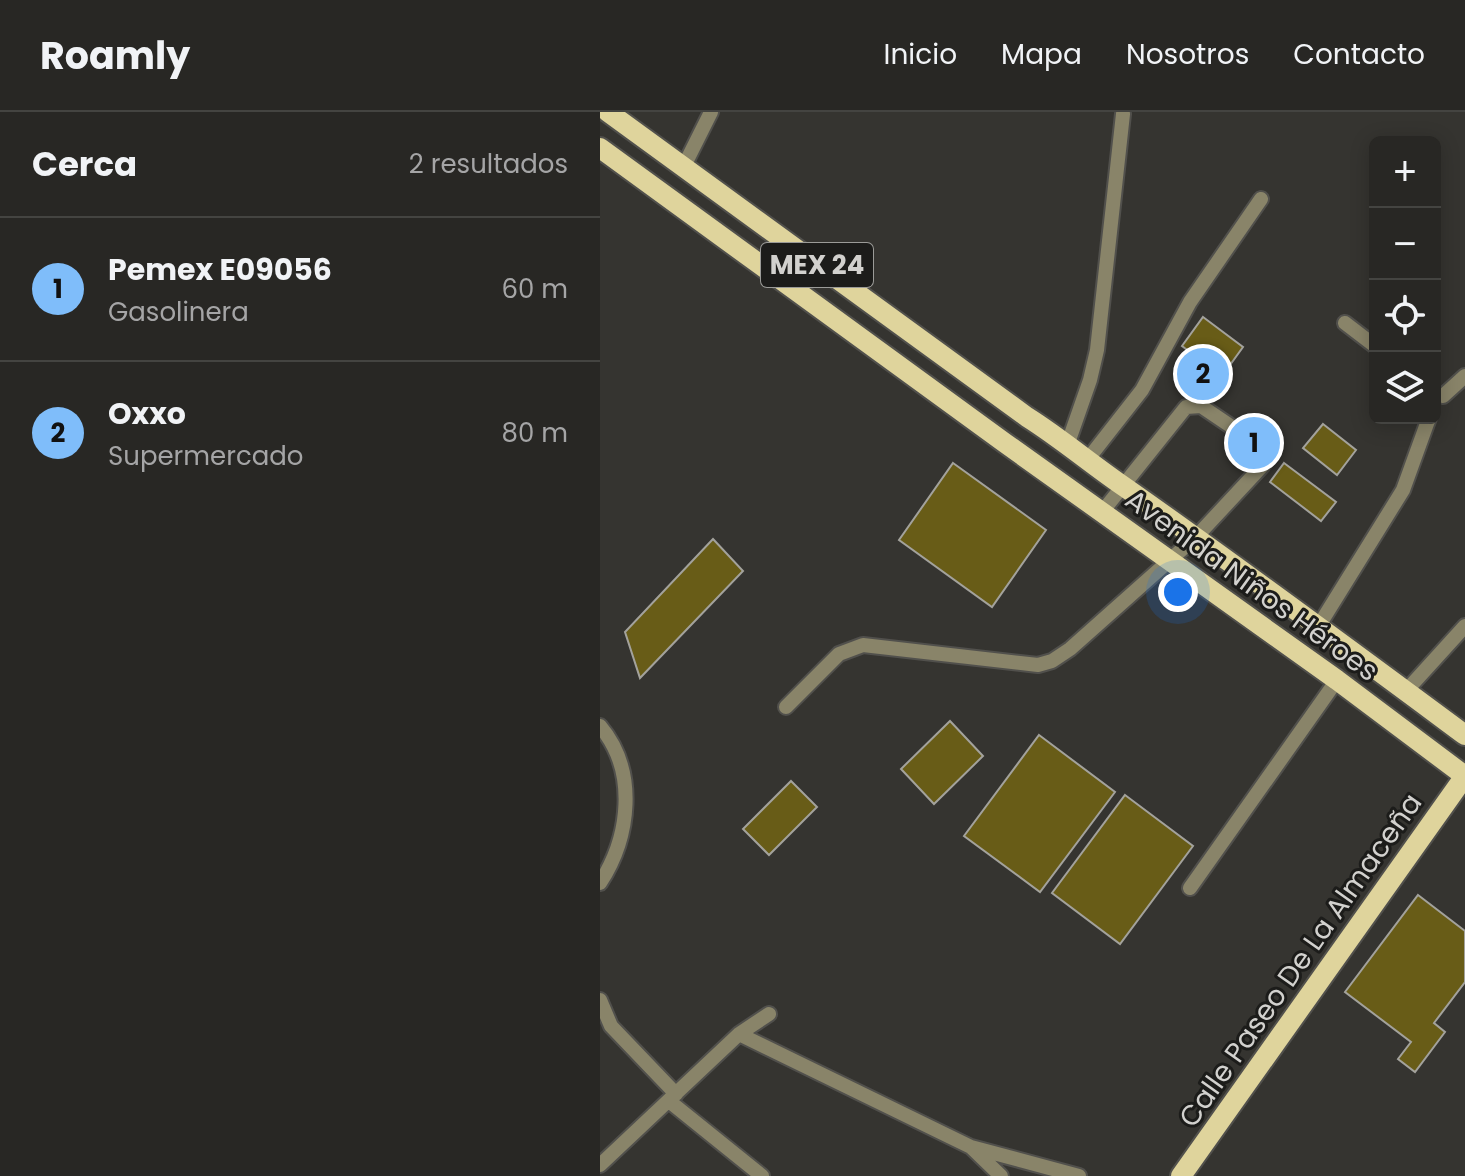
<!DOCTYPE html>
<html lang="es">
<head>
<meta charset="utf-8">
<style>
  :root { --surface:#282724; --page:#343331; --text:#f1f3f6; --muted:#a5a5a6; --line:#444441; --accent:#7fbdfa }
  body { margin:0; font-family:Poppins,sans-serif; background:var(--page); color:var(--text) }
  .controls { position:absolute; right:24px; top:24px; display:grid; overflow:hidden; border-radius:12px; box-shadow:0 4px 20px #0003 }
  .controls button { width:72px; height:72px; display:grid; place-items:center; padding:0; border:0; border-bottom:2px solid var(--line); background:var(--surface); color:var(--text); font:40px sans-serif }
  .you { position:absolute; left:578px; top:480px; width:28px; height:28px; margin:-20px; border:6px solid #fff; border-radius:50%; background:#1a73e8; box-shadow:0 0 0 12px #1a73e833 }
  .badge { display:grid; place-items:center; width:52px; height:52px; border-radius:50%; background:var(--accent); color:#111; font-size:26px; font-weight:700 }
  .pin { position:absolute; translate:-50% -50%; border:4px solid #fff; box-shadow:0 2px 8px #0006 }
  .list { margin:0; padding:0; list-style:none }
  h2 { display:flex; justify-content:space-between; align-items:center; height:104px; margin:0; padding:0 32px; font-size:34px }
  h2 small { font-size:26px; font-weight:400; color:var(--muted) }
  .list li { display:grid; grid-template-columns:52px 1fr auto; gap:24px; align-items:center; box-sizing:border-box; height:144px; padding:0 32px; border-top:2px solid var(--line) }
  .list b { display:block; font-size:30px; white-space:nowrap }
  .list p { margin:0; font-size:26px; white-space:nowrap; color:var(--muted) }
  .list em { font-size:26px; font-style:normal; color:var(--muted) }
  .icon { flex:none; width:44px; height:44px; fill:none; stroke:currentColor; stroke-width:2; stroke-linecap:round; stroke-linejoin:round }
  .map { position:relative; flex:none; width:865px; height:1064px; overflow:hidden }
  header { display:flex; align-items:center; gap:48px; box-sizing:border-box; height:112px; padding:0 40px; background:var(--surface); border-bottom:2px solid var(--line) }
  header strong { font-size:38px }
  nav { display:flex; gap:44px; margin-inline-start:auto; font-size:28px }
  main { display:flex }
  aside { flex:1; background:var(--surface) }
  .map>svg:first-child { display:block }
  .building { fill:#685c17; stroke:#a3a29c; stroke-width:2 }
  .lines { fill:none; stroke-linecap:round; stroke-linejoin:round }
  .minor-casing { stroke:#51504c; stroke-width:18 }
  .major-casing { stroke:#51504c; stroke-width:24 }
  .minor { stroke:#898469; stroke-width:14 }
  .major { stroke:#dfd49c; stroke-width:20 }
  .labels { text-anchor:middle; stroke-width:6; stroke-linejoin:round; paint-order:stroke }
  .shield { fill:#1c1c1a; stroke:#9b9b98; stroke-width:2 }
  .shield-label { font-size:26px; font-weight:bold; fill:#d2d1ce }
  .street-label { font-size:28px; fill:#d2d1ce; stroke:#1c1c1a }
</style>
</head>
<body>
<header>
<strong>Roamly</strong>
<nav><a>Inicio</a><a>Mapa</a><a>Nosotros</a><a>Contacto</a></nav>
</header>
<main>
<aside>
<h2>Cerca<small>2 resultados</small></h2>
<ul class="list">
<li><span class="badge">1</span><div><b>Pemex E09056</b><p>Gasolinera</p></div><em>60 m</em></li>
<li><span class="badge">2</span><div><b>Oxxo</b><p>Supermercado</p></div><em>80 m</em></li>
</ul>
</aside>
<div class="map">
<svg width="865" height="1064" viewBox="0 0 865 1064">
  <rect width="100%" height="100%" fill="#353430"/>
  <path class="building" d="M603,205L643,235L622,264L582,234Z
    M723,312L756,338L737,363L703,336Z
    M353,351L446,418L392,495L299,428Z
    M684,351L736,390L721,409L670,370Z
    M113,427L143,459L40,566L25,520Z
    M350,609L383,644L334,692L301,657Z
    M439,623L515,680L440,780L364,724Z
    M191,669L217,695L169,743L143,717Z
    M525,683L593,734L520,832L452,781Z
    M818,783L865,819V870L834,911L845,920L815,960L798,947L811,930L745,880Z"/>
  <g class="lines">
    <g class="minor-casing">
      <path id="minor" d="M83,56L111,0
        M745,211L775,234
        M843,284L865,264
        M468,331L490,268L497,238L523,2
        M488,347L542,278L590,190L661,87
        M718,515L803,378L829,306
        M806,579L865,514
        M186,595L239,542L263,533L438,553L452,549L470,537L597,424L663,353V336L601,294L586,295L502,400
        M0,614C38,659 30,725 0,771
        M590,776L737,568
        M0,888L11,914L76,982
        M139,922L371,1035L479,1064
        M69,989L162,1064
        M371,1035L401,1064
        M0,1053L139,922L169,902"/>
    </g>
    <g class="major-casing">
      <path id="major" d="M8,0L427,305C462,327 492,353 526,376C640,456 753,540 865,623
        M0,36L405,331L737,568L865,664L581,1064"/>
    </g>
    <use href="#minor" class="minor"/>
    <use href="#major" class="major"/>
  </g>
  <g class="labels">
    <rect class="shield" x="161" y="131" width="112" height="44" rx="6"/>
    <g class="shield-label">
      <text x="217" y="162">MEX 24</text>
    </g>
    <g class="street-label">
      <text transform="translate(652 473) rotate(36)" y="10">Avenida Niños Héroes</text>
      <text transform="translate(700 848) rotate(-55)" y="10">Calle Paseo De La Almaceña</text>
    </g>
  </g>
</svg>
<div class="controls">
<button>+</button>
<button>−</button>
<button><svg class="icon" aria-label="locate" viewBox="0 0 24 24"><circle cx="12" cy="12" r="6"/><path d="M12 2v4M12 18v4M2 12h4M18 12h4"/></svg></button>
<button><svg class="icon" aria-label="layers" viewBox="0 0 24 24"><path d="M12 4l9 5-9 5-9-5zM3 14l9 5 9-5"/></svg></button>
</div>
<div class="you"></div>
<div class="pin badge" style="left:654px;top:331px">1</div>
<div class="pin badge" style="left:603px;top:262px">2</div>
</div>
</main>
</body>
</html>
